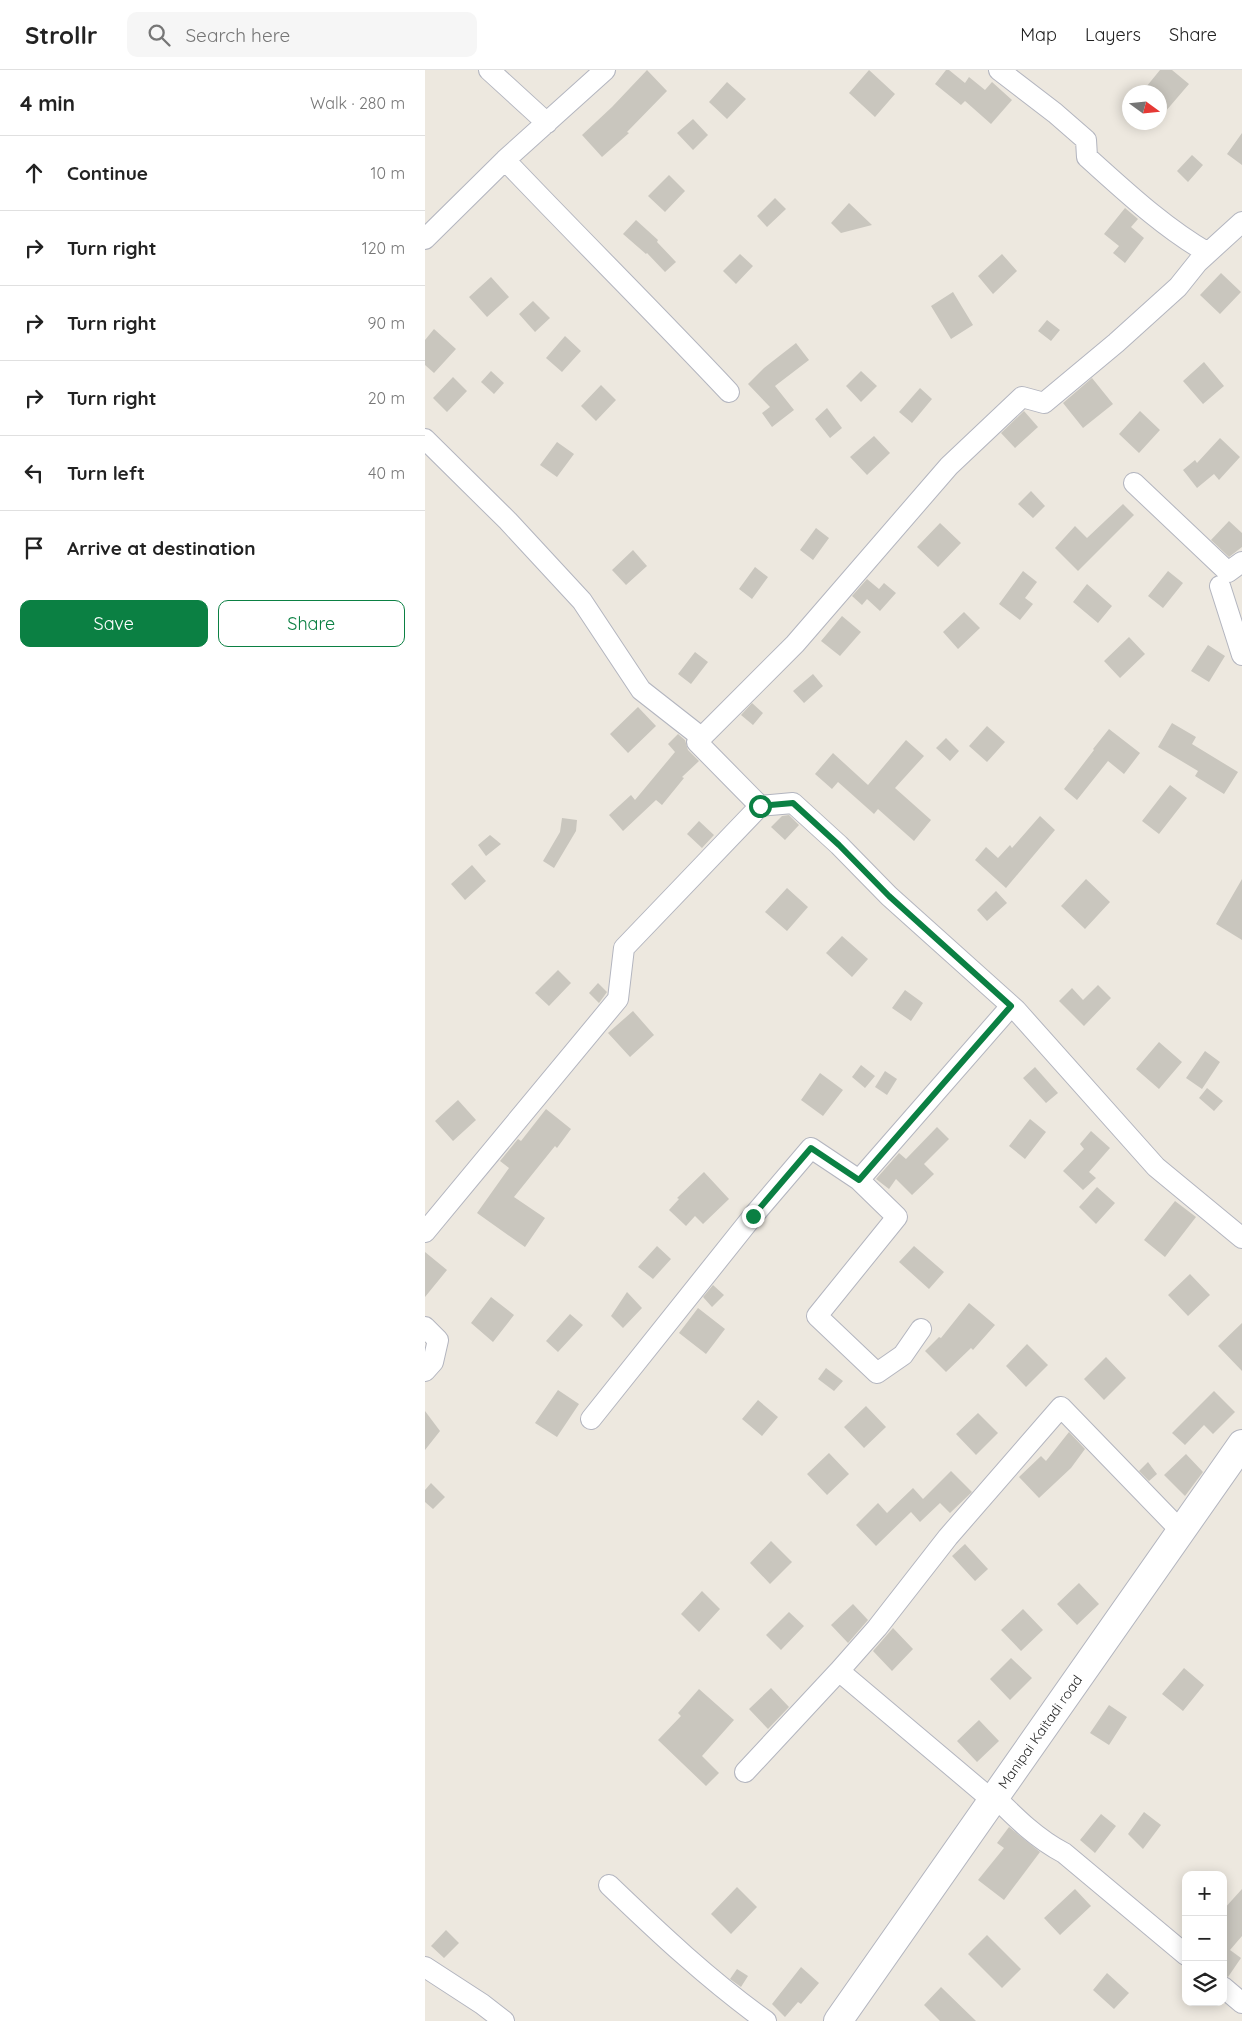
<!DOCTYPE html>
<html lang="en">
<head>
<meta charset="utf-8">
<style>
  :root { --surface:#fff; --page:#f6f6f6; --text:#222; --muted:#767676; --line:#e0e0e0; --accent:#0b8043 }
  body { margin:0; font-family:Quicksand,sans-serif; background:var(--page); color:var(--text) }
  .controls { position:absolute; right:15px; bottom:15px; display:grid; overflow:hidden; border-radius:10px; box-shadow:0 2px 12px #0003 }
  .controls button { width:45px; height:45px; display:grid; place-items:center; padding:0; border:0; border-bottom:1px solid var(--line); background:var(--surface); color:var(--text); font:25px sans-serif }
  .compass { position:absolute; left:697px; top:15px; width:45px; height:45px; border-radius:50%; background:var(--surface); box-shadow:0 2px 12px #0003; rotate:105deg }
  .stop { position:absolute; width:15px; height:15px; margin:-11px; border:4px solid #0b8043; border-radius:50%; background:#fff }
  .stop.end { background:#0b8043; border-color:#fff; box-shadow:0 1px 5px #0008 }
  .list { margin:0; padding:0; list-style:none }
  h2 { display:flex; justify-content:space-between; align-items:center; height:65px; margin:0; padding:0 20px; font-size:21px }
  h2 small { font-size:16px; font-weight:400; color:var(--muted) }
  .list li { display:grid; grid-template-columns:32px 1fr auto; gap:15px; align-items:center; box-sizing:border-box; height:75px; padding:0 20px; border-top:1px solid var(--line) }
  .list b { display:block; font-size:19px; white-space:nowrap }
  .list em { font-size:16px; font-style:normal; color:var(--muted) }
  .actions { display:flex; gap:10px; padding:15px 20px }
  .actions a { flex:1; padding:11px 0; border:1px solid var(--accent); border-radius:10px; text-align:center; font-size:18px; color:var(--accent) }
  .actions .main { background:var(--accent); color:#fff }
  .icon { flex:none; width:28px; height:28px; fill:none; stroke:currentColor; stroke-width:2; stroke-linecap:round; stroke-linejoin:round }
  .map { position:relative; flex:none; width:817px; height:1951px; overflow:hidden }
  header { display:flex; align-items:center; gap:30px; box-sizing:border-box; height:70px; padding:0 25px; background:var(--surface); border-bottom:1px solid var(--line) }
  header strong { font-size:24px }
  nav { display:flex; gap:28px; margin-inline-start:auto; font-size:18px }
  .search { width:350px; height:45px; background:var(--page); display:flex; align-items:center; gap:12px; box-sizing:border-box; padding:0 18px; border-radius:10px; color:var(--muted); font-size:19px }
  main { display:flex }
  aside { flex:1; background:var(--surface) }
  .map>svg:first-child { display:block }
  .building { fill:#c9c6be }
  .lines { fill:none; stroke-linecap:round; stroke-linejoin:round }
  .minor-casing { stroke:#b3b5bf; stroke-width:22 }
  .secondary-casing { stroke:#b3b5bf; stroke-width:30 }
  .minor { stroke:#fff; stroke-width:20 }
  .secondary { stroke:#fff; stroke-width:28 }
  .route { stroke:#0b8043; stroke-width:6 }
  .labels { text-anchor:middle; stroke-width:5; stroke-linejoin:round; paint-order:stroke }
  .street-label { font-size:14px; fill:#2c2c2c; stroke:#fff }
</style>
</head>
<body>
<header>
<strong>Strollr</strong>
<div class="search"><svg class="icon" aria-label="search" viewBox="0 0 24 24"><circle cx="10" cy="10" r="6"/><path d="M15 15l6 6"/></svg>Search here</div>
<nav><a>Map</a><a>Layers</a><a>Share</a></nav>
</header>
<main>
<aside>
<h2>4 min<small>Walk · 280 m</small></h2>
<ul class="list">
<li><svg class="icon" aria-label="ahead" viewBox="0 0 24 24"><path d="M12 20V5M6 11l6-6 6 6"/></svg><div><b>Continue</b></div><em>10 m</em></li>
<li><svg class="icon" aria-label="right" viewBox="0 0 24 24"><path d="M7 20v-9h11M14 6l5 5-5 5"/></svg><div><b>Turn right</b></div><em>120 m</em></li>
<li><svg class="icon" aria-label="right" viewBox="0 0 24 24"><path d="M7 20v-9h11M14 6l5 5-5 5"/></svg><div><b>Turn right</b></div><em>90 m</em></li>
<li><svg class="icon" aria-label="right" viewBox="0 0 24 24"><path d="M7 20v-9h11M14 6l5 5-5 5"/></svg><div><b>Turn right</b></div><em>20 m</em></li>
<li><svg class="icon" aria-label="left" viewBox="0 0 24 24"><path d="M17 20v-9H6M10 6l-5 5 5 5"/></svg><div><b>Turn left</b></div><em>40 m</em></li>
<li><svg class="icon" aria-label="arrive" viewBox="0 0 24 24"><path d="M6 21V4h12l-3 4 3 4H6"/></svg><div><b>Arrive at destination</b></div></li>
</ul>
<div class="actions"><a class="main">Save</a><a>Share</a></div>
</aside>
<div class="map">
<svg width="817" height="1951" viewBox="0 0 817 1951">
  <rect width="100%" height="100%" fill="#ede8df"/>
  <path class="building" d="M222,0L242,21L202,62L204,63L177,87L157,65L187,37Z
    M444,0L470,24L450,47L424,23Z
    M521,0H524L540,13L544,7L560,20L567,12L587,30L566,54L540,31L536,35L510,14Z
    M735,0H747L764,14L734,49V22H717Z
    M302,12L321,29L302,49L284,32Z
    M268,49L283,65L268,80L252,63Z
    M817,63V95L802,84Z
    M767,85L778,95L763,112L752,101Z
    M244,105L260,121L240,142L223,126Z
    M350,128L361,139L342,157L332,146Z
    M424,133L447,155L416,163L406,153Z
    M700,138L713,149L706,157L719,168L700,193L688,183L694,176L679,164Z
    M211,150L233,170L232,172L251,192L240,202L222,183L221,184L198,164Z
    M315,184L328,196L311,214L298,201Z
    M577,184L592,201L568,224L553,206Z
    M796,203L816,222L795,244L775,225Z
    M66,207L84,227L62,247L44,227Z
    M528,222L548,255L526,269L506,236Z
    M108,231L125,248L110,262L94,244Z
    M622,250L635,260L626,271L613,261Z
    M9,259L31,279L9,303L0,295V270Z
    M140,266L156,281L137,302L121,288Z
    M371,273L384,290L350,316L369,340L347,357L337,343L345,337L323,314L339,298Z
    M779,292L799,316L778,334L758,311Z
    M66,301L79,313L69,324L56,312Z
    M436,301L452,316L436,332L421,316Z
    M28,307L42,321L22,342L8,328Z
    M667,308L688,334L658,358L638,333Z
    M176,315L191,330L171,351L156,336Z
    M495,318L507,329L487,353L474,342Z
    M402,338L417,358L405,368L390,349Z
    M599,341L613,357L590,378L576,363Z
    M715,341L735,360L714,383L694,364Z
    M449,366L465,383L442,405L425,387Z
    M795,368L815,387L794,410L789,404L772,418L758,400L770,390L772,393Z
    M132,372L149,384L132,407L115,395Z
    M606,421L620,436L608,448L593,434Z
    M698,434L709,445L653,501L630,478L650,456L662,468Z
    M804,451L817,463V477L804,487L786,470Z
    M515,453L536,473L513,497L492,477Z
    M391,458L404,468L388,490L375,480Z
    M208,480L222,496L201,515L187,500Z
    M330,497L343,507L327,529L314,519Z
    M598,501L612,512L600,528L608,534L595,550L574,534Z
    M743,501L758,513L738,538L723,526Z
    M442,509L454,519L459,513L471,523L455,541L442,529L437,535L427,526Z
    M662,514L687,536L673,553L648,532Z
    M539,542L555,558L533,579L518,562Z
    M417,546L436,562L415,586L396,571Z
    M704,567L720,584L695,608L679,591Z
    M783,575L800,586L784,612L766,601Z
    M270,582L283,592L266,614L253,604Z
    M388,604L398,616L379,633L368,621Z
    M327,633L338,643L328,655L316,645Z
    M213,637L231,656L203,683L185,664Z
    M747,653L771,667L767,674L813,702L799,724L770,706L773,701L733,677Z
    M562,656L580,672L562,692L544,676Z
    M684,659L715,683L699,704L683,691L652,730L639,719L669,680L668,679Z
    M253,664L260,670L263,680L274,691L257,707L259,708L237,735L231,730L198,761L184,745L206,725L210,730L250,682L243,674Z
    M521,668L534,681L525,691L511,678Z
    M481,670L499,686L470,718L506,750L489,771L453,739L449,744L413,712L407,719L390,704L408,683L443,715Z
    M745,715L762,728L734,764L717,751Z
    M364,745L374,755L360,770L346,757L357,746Z
    M615,746L630,760L581,818L550,790L561,777L573,788L585,775L587,778Z
    M137,748L152,750L151,761L129,798L118,791L135,762Z
    M274,751L289,765L277,778L262,764Z
    M65,765L76,774L61,786L53,775Z
    M47,795L61,811L40,830L26,814Z
    M661,809L685,832L660,859L636,836Z
    M817,809V870L791,854Z
    M362,818L383,837L362,861L340,842Z
    M571,821L582,833L562,851L552,840Z
    M417,866L443,889L427,907L401,883Z
    M133,900L146,913L124,936L110,923Z
    M173,913L182,922L174,933L164,923Z
    M673,915L686,928L659,956L634,931L647,918L658,930Z
    M480,920L498,933L486,951L467,938Z
    M208,941L229,965L205,987L183,963Z
    M734,972L757,992L734,1019L711,999Z
    M780,981L795,992L777,1019L761,1008Z
    M436,995L450,1006L440,1018L427,1007Z
    M610,997L633,1023L621,1033L598,1008Z
    M460,1001L472,1009L462,1025L450,1017Z
    M395,1003L418,1020L398,1046L376,1030Z
    M782,1018L798,1031L789,1041L774,1028Z
    M33,1030L51,1050L28,1071L10,1051Z
    M121,1039L146,1059L132,1078L130,1076L89,1127L120,1148L100,1177L52,1143L84,1098L75,1091L93,1069L96,1071Z
    M605,1049L621,1062L600,1089L584,1076Z
    M512,1057L524,1069L499,1094L509,1104L487,1125L471,1109L464,1119L451,1109L474,1083L481,1089Z
    M666,1061L685,1078L664,1102L671,1108L658,1120L638,1101L659,1079L655,1074Z
    M279,1102L304,1129L278,1154L270,1146L261,1156L244,1140L254,1129L252,1128Z
    M672,1117L690,1133L671,1154L654,1137Z
    M750,1131L771,1147L740,1187L719,1170Z
    M232,1176L246,1189L228,1209L213,1197Z
    M489,1176L519,1202L504,1219L474,1192Z
    M0,1182L22,1200L0,1227Z
    M765,1204L785,1225L763,1246L743,1225Z
    M288,1215L299,1225L287,1237L278,1227Z
    M202,1222L217,1238L198,1258L186,1246Z
    M66,1227L89,1245L68,1272L46,1253Z
    M544,1233L570,1255L548,1280L546,1278L521,1302L500,1281L514,1267L516,1268Z
    M273,1238L300,1259L281,1284L254,1263Z
    M145,1244L158,1255L133,1282L121,1271Z
    M817,1253V1301L793,1276Z
    M602,1274L623,1295L601,1317L581,1296Z
    M681,1287L701,1308L679,1330L659,1309Z
    M401,1298L418,1311L409,1321L393,1309Z
    M133,1320L154,1334L132,1367L110,1353Z
    M789,1321L810,1342L788,1364L779,1355L760,1375L747,1363Z
    M333,1330L353,1347L337,1366L317,1349Z
    M441,1336L461,1357L439,1378L419,1357Z
    M0,1341L15,1361L0,1380Z
    M553,1343L573,1363L551,1385L531,1364Z
    M644,1362L660,1379L646,1398L614,1428L594,1407L616,1386L621,1391Z
    M404,1383L424,1404L402,1425L382,1404Z
    M761,1384L778,1402L760,1426L739,1405Z
    M723,1392L732,1404L724,1411L714,1401Z
    M526,1401L547,1422L525,1443L515,1433L495,1452L486,1442L451,1476L431,1455L453,1433L462,1443L488,1418L498,1429Z
    M6,1413L20,1427L8,1439L0,1432V1420Z
    M346,1471L367,1492L345,1514L325,1493Z
    M540,1474L563,1499L550,1511L527,1486Z
    M654,1513L674,1534L652,1555L632,1534Z
    M277,1521L295,1539L274,1562L256,1544Z
    M428,1534L443,1550L423,1573L406,1555Z
    M598,1539L618,1560L596,1581L576,1560Z
    M364,1542L379,1556L356,1580L341,1565Z
    M468,1558L488,1579L467,1601L448,1581Z
    M586,1588L607,1608L585,1630L565,1609Z
    M759,1598L779,1615L758,1641L737,1624Z
    M346,1618L364,1637L343,1659L324,1639Z
    M274,1619L309,1650L277,1686L294,1703L281,1716L233,1670L256,1646L253,1643Z
    M684,1635L702,1647L684,1675L665,1663Z
    M554,1650L574,1671L552,1692L532,1671Z
    M719,1742L736,1755L718,1779L703,1764Z
    M676,1744L691,1756L670,1783L655,1770Z
    M584,1757L615,1782L579,1830L553,1810L579,1778L572,1773Z
    M312,1817L332,1837L306,1864L286,1844Z
    M650,1819L666,1836L635,1865L619,1848Z
    M817,1819V1866L805,1880L816,1888L803,1907L798,1905V1840Z
    M21,1860L34,1873L19,1888L6,1876Z
    M562,1865L596,1899L577,1918L543,1884Z
    M376,1897L394,1913L376,1934L373,1932L360,1947L347,1934Z
    M312,1899L323,1906L316,1917L305,1909Z
    M682,1903L704,1923L689,1939L668,1920Z
    M516,1917L551,1951H515L499,1935Z"/>
  <g class="lines">
    <g class="minor-casing">
      <path id="minor" d="M64,0L122,53
        M574,0L630,43L661,70L662,87C700,121 738,157 783,183
        M80,90C154,168 230,243 304,322
        M817,152L773,192L753,217L691,273L619,333L597,327L524,396L370,574L272,672L335,736L368,733L414,775L464,826L591,940L731,1097L817,1168
        M0,169L80,90L180,0
        M0,369L83,451L157,531L216,620L276,667
        M709,413L803,502L817,492
        M795,516L817,585
        M434,1110L472,1147L392,1246L452,1303L478,1285L496,1259
        M0,1162L193,929L199,878L335,736
        M0,1257L13,1270L8,1292L0,1301
        M166,1349L328,1146L386,1078L434,1110L586,936
        M414,1601L452,1558L523,1467L636,1337L756,1461
        M320,1702L414,1601L567,1730
        M570,1727C591,1748 612,1769 639,1783L761,1885
        M184,1815C234,1863 284,1910 341,1951
        M0,1897L57,1934L79,1951
        M798,1917L817,1933"/>
    </g>
    <g class="secondary-casing">
      <path id="secondary" d="M413,1951L817,1374"/>
    </g>
    <use href="#minor" class="minor"/>
    <use href="#secondary" class="secondary"/>
  </g>
  <g class="lines">
    <path class="route" d="M328,1146L386,1078L434,1110L586,936L464,826L414,775L368,733L335,736"/>
  </g>
  <g class="labels">
    <g class="street-label">
      <text transform="translate(615 1662) rotate(-55)" y="5">Manipai Kaitadi road</text>
    </g>
  </g>
</svg>
<div class="controls">
<button>+</button>
<button>−</button>
<button><svg class="icon" aria-label="layers" viewBox="0 0 24 24"><path d="M12 4l9 5-9 5-9-5zM3 14l9 5 9-5"/></svg></button>
</div>
<svg class="compass" viewBox="-18 -18 36 36"><path d="M0-13l5 13h-10z" fill="#e53935"/><path d="M0 13l5-13h-10z" fill="#767676"/></svg>
<div class="stop" style="left:335px;top:736px"></div>
<div class="stop end" style="left:328px;top:1146px"></div>
</div>
</main>
</body>
</html>
